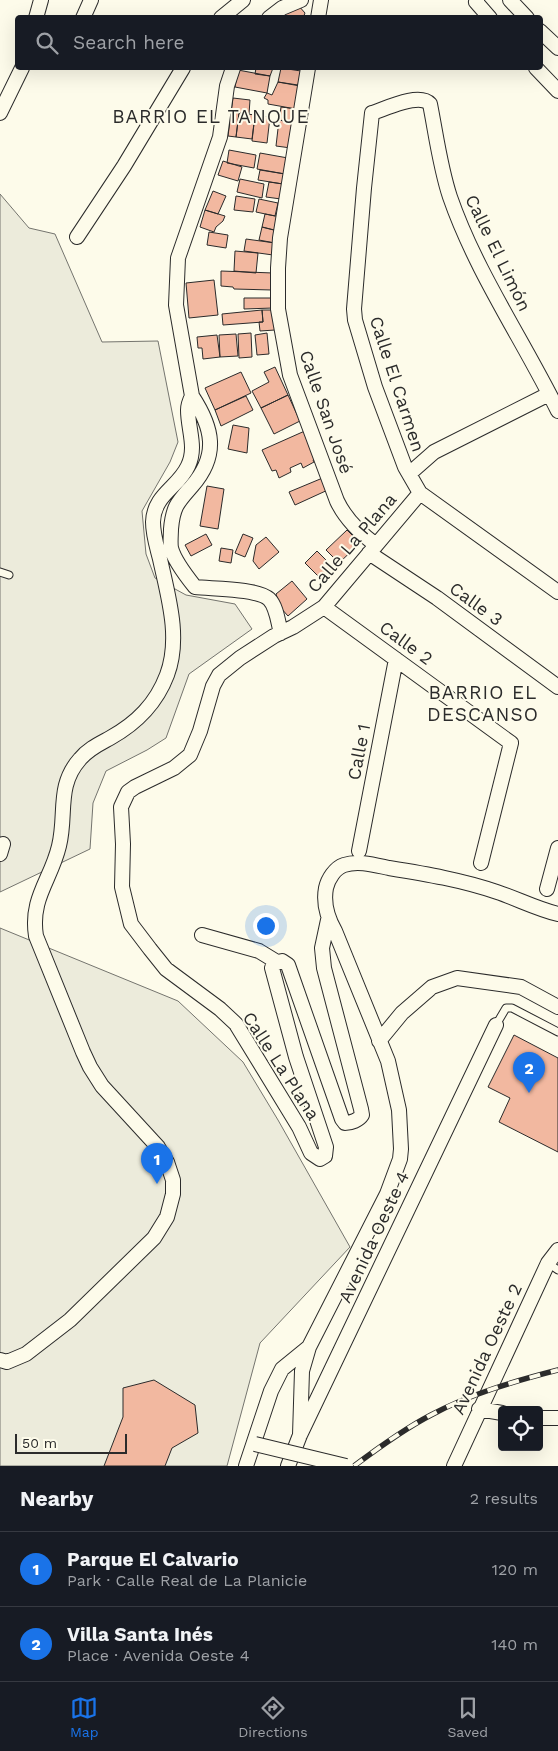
<!DOCTYPE html>
<html lang="en">
<head>
<meta charset="utf-8">
<style>
  :root { --surface:#171b24; --page:#242831; --text:#f1f3f6; --muted:#9ea1a6; --line:#363941; --accent:#1a73e8 }
  body { margin:0; font-family:"Work Sans",sans-serif; background:var(--page); color:var(--text) }
  .controls { position:absolute; right:15px; bottom:15px; display:grid; overflow:hidden; border-radius:5px; box-shadow:0 5px 20px #0002 }
  .controls button { width:45px; height:45px; display:grid; place-items:center; padding:0; border:0; border-bottom:1px solid var(--line); background:var(--surface); color:var(--text); font:25px sans-serif }
  .scale { position:absolute; left:15px; bottom:12px; width:112px; box-sizing:border-box; padding-left:5px; border:2px solid #2b2b2b; border-top:0; font-size:14px; line-height:18px; white-space:nowrap; color:#2b2b2b; -webkit-text-stroke:4px #fdfbea; paint-order:stroke }
  .you { position:absolute; left:265px; top:925px; width:18px; height:18px; margin:-12px; border:4px solid #fff; border-radius:50%; background:#1a73e8; box-shadow:0 0 0 8px #1a73e833 }
  .badge { display:grid; place-items:center; width:32px; height:32px; border-radius:50%; background:var(--accent); color:#fff; font-size:16px; font-weight:700 }
  .pin { position:absolute; translate:-50% -41px; filter:drop-shadow(0 1px 2px #0008) }
  .pin::after { content:''; position:absolute; top:26px; width:18px; height:15px; background:inherit; clip-path:polygon(0 0,100% 0,50% 100%) }
  .list { margin:0; padding:0; list-style:none }
  h2 { display:flex; justify-content:space-between; align-items:center; height:65px; margin:0; padding:0 20px; font-size:21px }
  h2 small { font-size:16px; font-weight:400; color:var(--muted) }
  .list li { display:grid; grid-template-columns:32px 1fr auto; gap:15px; align-items:center; box-sizing:border-box; height:75px; padding:0 20px; border-top:1px solid var(--line) }
  .list b { display:block; font-size:19px; white-space:nowrap }
  .list p { margin:0; font-size:16px; white-space:nowrap; color:var(--muted) }
  .list em { font-size:16px; font-style:normal; color:var(--muted) }
  .icon { flex:none; width:28px; height:28px; fill:none; stroke:currentColor; stroke-width:2; stroke-linecap:round; stroke-linejoin:round }
  .map { position:relative; flex:none; width:558px; height:1466px; overflow:hidden }
  .search { position:absolute; background:var(--surface); box-shadow:0 5px 20px #0002; left:15px; right:15px; top:15px; height:55px; display:flex; align-items:center; gap:12px; box-sizing:border-box; padding:0 18px; border-radius:5px; color:var(--muted); font-size:19px }
  .sheet { height:215px; background:var(--surface) }
  nav { display:flex; justify-content:space-around; align-items:center; box-sizing:border-box; height:70px; border-top:1px solid var(--line); background:var(--surface); font-size:14px; color:var(--muted) }
  nav a { display:grid; justify-items:center; gap:2px }
  nav .on { color:var(--accent) }
  .map>svg:first-child { display:block }
  .green { fill:#ecebdb; stroke:#74746e }
  .building { fill:#f2b8a0; stroke:#2b2b2b }
  .lines { fill:none; stroke-linecap:round; stroke-linejoin:round }
  .service-casing { stroke:#2b2b2b; stroke-width:9 }
  .minor-casing { stroke:#2b2b2b; stroke-width:16 }
  .service { stroke:#fdfbea; stroke-width:7 }
  .minor { stroke:#fdfbea; stroke-width:14 }
  .rail-casing { stroke:#2b2b2b; stroke-width:5.5 }
  .rail { stroke:#fdfbea; stroke-width:4; stroke-dasharray:11; stroke-linecap:butt }
  .minor-bridge-casing { stroke:#2b2b2b; stroke-width:16; stroke-linecap:butt }
  .minor-bridge { stroke:#fdfbea; stroke-width:14 }
  .labels { text-anchor:middle; stroke-width:4; stroke-linejoin:round; paint-order:stroke }
  .street-label { font-size:18px; fill:#2b2b2b; stroke:#fdfbea }
  .neighbourhood-label { font-size:19px; letter-spacing:1px; fill:#2b2b2b; stroke:#fdfbea }
</style>
</head>
<body>
<div class="map">
<svg width="558" height="1466" viewBox="0 0 558 1466">
  <rect width="100%" height="100%" fill="#fdfbea"/>
  <path class="green" d="M0,194L29,228L55,234L102,342L158,341L178,442L170,462L142,511L146,554L155,578L186,595L235,604L252,629L189,674L166,738L147,750L106,771L93,803L90,849L0,892Z
    M0,928L178,1001L243,1062L278,1120L350,1247L260,1343L227,1466H0Z"/>
  <path class="building" d="M298,5L305,13L303,18H274Z
    M256,68H273L270,76L255,74Z
    M281,68L301,71L298,85L278,82Z
    M238,70L270,76L267,93L235,87Z
    M278,82L300,86L296,109L268,104V100L264,98L267,93L272,95Z
    M233,98L250,100L249,114L239,113L236,137L228,136Z
    M281,107L296,109L295,123L279,120Z
    M239,113L255,115L252,139L236,137Z
    M255,115L270,117L267,143L252,141Z
    M279,120L295,123L291,148L276,146Z
    M229,150L256,155L254,168L227,163Z
    M260,153L288,158L285,174L257,169Z
    M223,161L242,167L238,181L218,175Z
    M260,170L285,174L283,184L258,180Z
    M240,179L264,184L262,198L237,192Z
    M269,182L283,184L281,199L266,197Z
    M213,191L226,196L218,214L205,210Z
    M236,196L255,199L253,212L234,210Z
    M259,199L278,203L275,216L256,212Z
    M205,210L225,216L223,221L216,227L214,232L200,227Z
    M265,214L281,217L278,231L262,227Z
    M262,227L278,231L275,243L259,240Z
    M209,232L228,235L226,248L207,245Z
    M246,239L275,243L273,255L244,251Z
    M235,251L258,253L256,273L234,271Z
    M221,271L273,273L272,290L234,289L233,287L221,286Z
    M214,280L218,315L189,318L186,283Z
    M244,298H273V308L244,309Z
    M262,310L263,322L223,325L222,314Z
    M262,310H273L275,330L260,331L259,322H263Z
    M251,333L252,357L239,358L238,334Z
    M267,333L269,354L257,355L255,335Z
    M236,334L238,356L220,357L219,335Z
    M217,335L220,357L203,359L202,348H198L197,337Z
    M275,367L288,395L261,408L252,391L269,382L264,372Z
    M241,372L251,393L215,410L205,388Z
    M288,395L300,421L274,434L261,408Z
    M246,396L253,410L221,426L215,410Z
    M233,425L249,428L247,453L228,449Z
    M307,430L318,457L313,460L314,462L303,468L301,463L290,468L291,472L279,478L276,470L272,471L262,450Z
    M325,477L330,489L295,505L289,492Z
    M207,486L224,489L218,529L200,526Z
    M347,530L360,543L339,563L326,550Z
    M206,534L212,545L191,556L185,545Z
    M243,534L253,538L245,557L235,553Z
    M266,537L279,552L259,569L253,561L256,545Z
    M221,548L233,550L231,563L219,561Z
    M317,551L333,567L321,579L305,563Z
    M292,581L307,599L288,616L280,607L276,594Z
    M514,1035L558,1058V1152L499,1122L510,1098L488,1087Z
    M154,1380L195,1405L198,1433L172,1448L165,1466H104L123,1417V1388Z"/>
  <g class="lines">
    <g class="service-casing">
      <path id="service" d="M0,572L9,575
        M496,1025L506,1008H512L558,1032
        M548,1263L558,1270"/>
    </g>
    <g class="minor-casing">
      <path id="minor" d="M477,0L476,2L490,18
        M510,0L527,18
        M36,18L41,0
        M83,18L91,0
        M221,18L243,0
        M269,18L282,8L301,0
        M318,18L321,0
        M540,31L558,48
        M308,68L280,238L278,268V309L290,375L337,501C346,520 360,533 376,545
        M536,68L558,91
        M0,113L22,68
        M77,237L124,166L183,68
        M192,396C213,428 219,455 192,486C178,502 173,506 171,529C171,534 170,542 171,548C174,560 187,577 195,587C212,589 257,588 269,599C277,607 278,623 281,633
        M558,411C523,340 476,272 450,197C440,167 436,134 430,104C419,92 385,109 372,113L364,188L354,309L355,320L375,387L405,467L420,493L558,592
        M409,474L434,452L549,394
        M369,553L437,598L558,687
        M324,607L511,743L481,863
        M359,851L396,659
        M0,854L3,844
        M547,889L558,848
        M328,920L322,948L324,968L361,1109L362,1115C359,1120 351,1123 345,1123L342,1119L288,965L282,961L274,964L272,968L296,1057L326,1147L325,1156L320,1159L311,1153L299,1127L236,1024L220,1009L166,969L150,949L131,924L122,887L123,844L121,807L128,792L135,787L174,768L190,755L200,731L213,686L219,675L240,658L274,636L293,627L324,607L420,493
        M202,935L259,951L277,962
        M379,1041L402,1013L432,987L457,978L521,987L558,1007
        M0,1360L7,1362L26,1354L70,1320L154,1238L167,1217L173,1194V1180L167,1162L158,1147L102,1086L90,1067L83,1052L36,936C30,898 51,880 59,846C67,814 56,786 80,759C88,749 99,744 110,738C137,723 156,704 167,675C181,638 168,596 160,559C157,547 153,535 153,522C154,494 178,488 188,466C197,447 188,430 188,410C188,406 190,400 192,396L176,305L178,258L220,137L227,86L233,68
        M479,1409L502,1413
        M539,1418H558
        M300,1435L302,1371L309,1347L387,1194L400,1159L401,1149L399,1110L388,1061L335,931C327,917 323,904 326,888C328,879 335,868 344,865C358,860 375,865 389,868C426,874 462,880 497,892C518,899 537,909 558,914
        M246,1466L271,1391L282,1369L309,1347
        M288,1466L300,1435L496,1025
        M454,1466L548,1263L558,1250"/>
    </g>
    <use href="#service" class="service"/>
    <use href="#minor" class="minor"/>
    <g class="rail-casing">
      <path id="rail" d="M354,1466C378,1448 404,1429 431,1415C470,1394 515,1381 558,1370"/>
    </g>
    <use href="#rail" class="rail"/>
    <g class="minor-bridge-casing">
      <path id="minor-bridge" d="M255,1444L346,1466"/>
    </g>
    <use href="#minor-bridge" class="minor-bridge"/>
  </g>
  <g class="labels">
    <g class="street-label">
      <text transform="translate(498 253) rotate(64)" y="6">Calle El Limón</text>
      <text transform="translate(397 384) rotate(72)" y="6">Calle El Carmen</text>
      <text transform="translate(326 412) rotate(71)" y="6">Calle San José</text>
      <text transform="translate(352 543) rotate(-49)" y="6">Calle La Plana</text>
      <text transform="translate(476 604) rotate(36)" y="6">Calle 3</text>
      <text transform="translate(406 643) rotate(36)" y="6">Calle 2</text>
      <text transform="translate(359 752) rotate(-79)" y="6">Calle 1</text>
      <text transform="translate(281 1066) rotate(57)" y="6">Calle La Plana</text>
      <text transform="translate(374 1237) rotate(-65)" y="6">Avenida Oeste 4</text>
      <text transform="translate(487 1349) rotate(-65)" y="6">Avenida Oeste 2</text>
    </g>
    <g class="neighbourhood-label">
      <text x="211" y="123">BARRIO EL TANQUE</text>
      <text x="483" y="699">BARRIO EL<tspan x="483" dy="22">DESCANSO</tspan></text>
    </g>
  </g>
</svg>
<div class="controls">
<button><svg class="icon" aria-label="locate" viewBox="0 0 24 24"><circle cx="12" cy="12" r="6"/><path d="M12 2v4M12 18v4M2 12h4M18 12h4"/></svg></button>
</div>
<div class="scale">50 m</div>
<div class="you"></div>
<div class="pin badge" style="left:157px;top:1184px">1</div>
<div class="pin badge" style="left:529px;top:1093px">2</div>
<div class="search"><svg class="icon" aria-label="search" viewBox="0 0 24 24"><circle cx="10" cy="10" r="6"/><path d="M15 15l6 6"/></svg>Search here</div>
</div>
<section class="sheet">
<h2>Nearby<small>2 results</small></h2>
<ul class="list">
<li><span class="badge">1</span><div><b>Parque El Calvario</b><p>Park · Calle Real de La Planicie</p></div><em>120 m</em></li>
<li><span class="badge">2</span><div><b>Villa Santa Inés</b><p>Place · Avenida Oeste 4</p></div><em>140 m</em></li>
</ul>
</section>
<nav>
<a class="on"><svg class="icon" aria-label="map" viewBox="0 0 24 24"><path d="M3 6l6-2 6 2 6-2v14l-6 2-6-2-6 2zM9 4v14M15 6v14"/></svg>Map</a>
<a><svg class="icon" aria-label="directions" viewBox="0 0 24 24"><path d="M12 3l9 9-9 9-9-9zM9 14v-3h6M13 9l2 2-2 2"/></svg>Directions</a>
<a><svg class="icon" aria-label="saved" viewBox="0 0 24 24"><path d="M7 4h10v16l-5-4-5 4z"/></svg>Saved</a>
</nav>
</body>
</html>
